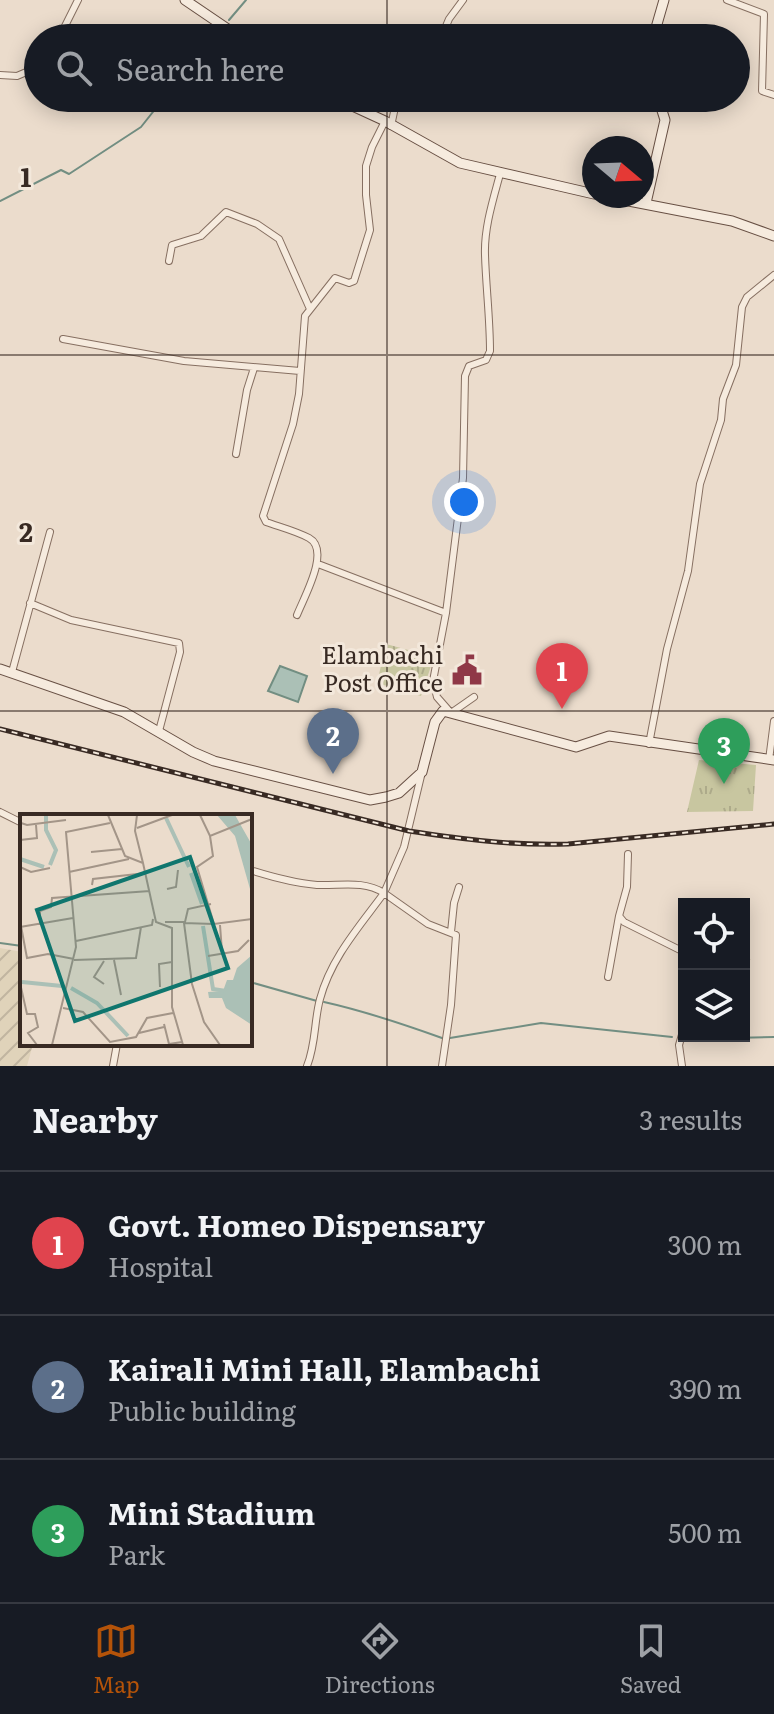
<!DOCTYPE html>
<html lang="en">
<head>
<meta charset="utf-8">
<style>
  :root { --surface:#171b24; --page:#20242c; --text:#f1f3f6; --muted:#9ea1a6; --line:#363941; --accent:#b45309 }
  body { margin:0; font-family:Literata,serif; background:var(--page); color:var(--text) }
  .controls { position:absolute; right:24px; bottom:24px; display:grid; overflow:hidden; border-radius:0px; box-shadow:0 4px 20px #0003 }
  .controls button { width:72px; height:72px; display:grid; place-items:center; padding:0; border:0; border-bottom:2px solid var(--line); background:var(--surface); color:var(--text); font:40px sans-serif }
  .compass { position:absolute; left:582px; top:136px; width:72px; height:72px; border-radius:50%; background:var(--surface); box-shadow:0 4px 20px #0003; rotate:109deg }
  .you { position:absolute; left:464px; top:502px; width:28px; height:28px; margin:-20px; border:6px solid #fff; border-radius:50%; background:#1a73e8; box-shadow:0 0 0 12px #1a73e833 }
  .badge { display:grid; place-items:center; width:52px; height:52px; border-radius:50%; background:var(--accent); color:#fff; font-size:26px; font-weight:700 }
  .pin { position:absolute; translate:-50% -66px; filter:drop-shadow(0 2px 4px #0008) }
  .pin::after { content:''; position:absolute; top:42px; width:28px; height:24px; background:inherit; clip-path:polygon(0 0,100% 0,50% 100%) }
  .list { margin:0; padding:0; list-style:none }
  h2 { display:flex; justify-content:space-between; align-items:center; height:104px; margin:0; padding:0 32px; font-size:34px }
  h2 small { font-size:26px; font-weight:400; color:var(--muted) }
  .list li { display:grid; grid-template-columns:52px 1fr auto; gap:24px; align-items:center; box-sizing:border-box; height:144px; padding:0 32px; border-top:2px solid var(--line) }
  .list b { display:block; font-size:30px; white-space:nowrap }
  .list p { margin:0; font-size:26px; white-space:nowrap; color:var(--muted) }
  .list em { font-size:26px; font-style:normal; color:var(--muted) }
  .icon { flex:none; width:44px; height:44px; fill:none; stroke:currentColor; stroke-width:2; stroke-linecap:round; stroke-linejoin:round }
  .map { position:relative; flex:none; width:774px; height:1066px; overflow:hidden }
  .search { position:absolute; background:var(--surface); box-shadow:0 4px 20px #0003; left:24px; right:24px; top:24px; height:88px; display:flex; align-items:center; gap:20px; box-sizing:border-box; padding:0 28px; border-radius:44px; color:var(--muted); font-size:30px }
  .sheet { height:536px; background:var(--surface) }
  nav { display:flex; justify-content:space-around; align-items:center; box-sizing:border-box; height:112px; border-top:2px solid var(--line); background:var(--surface); font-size:22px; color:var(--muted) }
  nav a { display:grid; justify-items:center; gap:4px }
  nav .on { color:var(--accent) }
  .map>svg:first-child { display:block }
  .farmland { fill:url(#farmland-furrows) }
  .park { fill:url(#park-tufts) }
  .water { fill:#abc0b6; stroke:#728e82; stroke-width:2 }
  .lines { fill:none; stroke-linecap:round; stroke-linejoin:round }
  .stream { stroke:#728e82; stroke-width:2 }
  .street-casing { stroke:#866f61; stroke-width:8 }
  .secondary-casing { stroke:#685044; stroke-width:11 }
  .street { stroke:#f6ebde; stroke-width:6 }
  .secondary { stroke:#f6ebde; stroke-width:9 }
  .rail-casing { stroke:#382a23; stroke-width:5 }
  .rail { stroke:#f3e8db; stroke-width:2; stroke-dasharray:6; stroke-linecap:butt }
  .grid { fill:none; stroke:#382a23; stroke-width:2; stroke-opacity:0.55 }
  .labels { text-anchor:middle; stroke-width:6; stroke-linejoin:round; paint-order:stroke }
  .poi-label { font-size:24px; fill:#382a23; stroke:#f3e8db; text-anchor:end }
  .inset-river { fill:none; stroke:#abc0b6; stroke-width:4 }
  .inset-road { fill:none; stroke:#a39588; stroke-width:2 }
  .view { fill:#0f766e; fill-opacity:0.15; stroke:#0f766e; stroke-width:4 }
  .inset-edge { fill:none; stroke:#382a23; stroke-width:4 }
  .grid-label { font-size:26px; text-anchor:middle; font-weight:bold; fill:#382a23; stroke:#f3e8db; stroke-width:6; stroke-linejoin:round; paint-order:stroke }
</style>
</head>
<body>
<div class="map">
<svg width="774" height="1066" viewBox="0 0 774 1066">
  <defs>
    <pattern id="farmland-furrows" width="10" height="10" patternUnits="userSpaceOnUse" patternTransform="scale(2)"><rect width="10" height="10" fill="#e0d3ba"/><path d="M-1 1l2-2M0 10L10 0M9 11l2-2" fill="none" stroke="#c1b5a0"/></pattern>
    <pattern id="park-tufts" width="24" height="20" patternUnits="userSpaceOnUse" patternTransform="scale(2)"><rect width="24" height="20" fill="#c8c6a0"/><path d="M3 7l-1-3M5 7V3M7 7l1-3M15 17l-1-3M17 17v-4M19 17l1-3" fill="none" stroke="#adaa8a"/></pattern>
  </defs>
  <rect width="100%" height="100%" fill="#ebdccc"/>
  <path class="farmland" d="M0,948L22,952V1044H33L27,1066H0Z"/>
  <path class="park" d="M386,644L434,657L421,696L377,683Z
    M699,760L756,765L753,811L687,812Z"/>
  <path class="water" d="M280,666L307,676L298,702L268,691Z"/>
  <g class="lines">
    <path class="stream" d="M229,20L246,0
      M216,38L219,34
      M0,201L61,170L69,174L141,127L164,98
      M0,943L22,946
      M250,982L317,1001
      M324,1002C365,1011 403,1024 442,1038
      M450,1038L541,1023L672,1037
      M686,1039L774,1037"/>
    <g class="street-casing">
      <path id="street" d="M727,0L764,14L762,91L774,95
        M59,38L78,0
        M441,38L449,19L463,0
        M0,75L17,76L38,67
        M391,126L397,98
        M169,261L172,245L201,236L226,212L257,224L279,239L310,309
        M63,339L184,361L300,371
        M236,454L247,390L254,368
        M318,564L446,613
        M30,603L71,620L179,643L180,652L159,731
        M297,615C304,597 331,550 309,538C296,531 280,527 266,522L263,516L293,424L299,394L305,316L335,278L349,283L354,281L370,230L366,195V166L372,147L385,121
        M12,672L50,532
        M474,697L451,713L437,697L433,681L446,613L463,478L465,376L469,366L486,360L490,351C490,319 486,287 485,255C484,228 493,200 500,174
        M649,744L667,649L688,571L700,484L721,420L723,399L736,365L742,307L747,297L774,275
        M769,760L774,721
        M421,776L404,847L384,893L428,924L456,935L451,1005L442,1066
        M0,812L22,823
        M628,854L627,887L619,916L624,922L684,952
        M250,870C272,877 294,883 317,885C341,886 363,880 384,893C359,927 331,958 320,999C314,1021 316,1044 307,1066
        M451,932L454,903L459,887
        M744,959L746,960
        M608,977L619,916
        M113,1066L117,1044
        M682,1066L679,1045L684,1028"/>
    </g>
    <g class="secondary-casing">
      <path id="secondary" d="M185,0L241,38
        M653,38L664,0
        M335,98L385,121L460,163L594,194
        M603,196L732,221L774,236
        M646,203L665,120L658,98
        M0,669L124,712L193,752L214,761L370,800L386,797L399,793L422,772L435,722L443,711L576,747L609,736L774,760"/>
    </g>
    <use href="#street" class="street"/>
    <use href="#secondary" class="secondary"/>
    <g class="rail-casing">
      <path id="rail" d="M0,729L409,831C462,839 514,846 568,844L774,824"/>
    </g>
    <use href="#rail" class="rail"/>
  </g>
  <path class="grid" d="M387,0V38M387,98V1066M0,355H774M0,711H774"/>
  <defs>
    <g id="civic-bare" transform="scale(2.4)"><path d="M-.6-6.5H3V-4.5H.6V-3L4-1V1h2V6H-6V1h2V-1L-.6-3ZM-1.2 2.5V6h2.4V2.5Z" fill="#8f3847" stroke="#f3e8db" stroke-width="2.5" paint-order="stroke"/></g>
  </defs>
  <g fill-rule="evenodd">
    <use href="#civic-bare" x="467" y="670"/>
  </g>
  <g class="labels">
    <g class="poi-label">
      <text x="443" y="664">Elambachi<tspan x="443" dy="28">Post Office</tspan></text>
    </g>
  </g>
  <g transform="translate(20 814)">
    <rect width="232" height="232" fill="#ebdccc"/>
    <path d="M197,1H215L232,31V82L215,22ZM232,141V211L206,194L202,184H189L188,178L203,177L207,166H213L217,154Z" fill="#abc0b6"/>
    <path class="inset-river" d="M26,1V16L36,36L30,51M146,4L169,53M0,45L24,53M171,59L182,90M183,112L193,175L206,177M2,168L42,172M51,174L77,189L108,222"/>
    <path class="inset-road" d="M1,1V9L7,11L46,6M88,1L105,42L123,49L136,108L152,114V193L163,231M117,1L115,17L123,49M180,1L190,22L232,5M117,14L152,1M190,22L193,42L177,53L194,110L232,105M0,26L17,24L16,11M71,38L102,35M0,53L11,58L30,54M49,58L109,45M72,71L73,65L126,59M147,75L156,73L158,56M145,108H165L168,95L191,90M194,110L164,109L172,170L184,208L200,231M20,111V97L31,93L32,84L130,77M200,111L202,138M1,112L7,144L28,140L54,145M0,113L53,104M56,127L132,111L133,105M188,142L218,137L229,126M54,146L116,144L121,113M94,146L101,181M84,147L74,163L84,170M0,169L7,200H15L18,213L8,219L17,231M140,173L139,150L152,148M43,194L63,198L90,228L116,223L127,204L153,199M144,210L149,230L162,228M119,219L144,213M32,231L56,133L46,18L90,9"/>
    <path class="view" d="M170,43L208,154L55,207L17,96Z"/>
    <rect width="232" height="232" class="inset-edge"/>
  </g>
  <g class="grid-label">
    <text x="26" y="187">1</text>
    <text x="26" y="542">2</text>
  </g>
</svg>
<div class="controls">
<button><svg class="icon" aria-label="locate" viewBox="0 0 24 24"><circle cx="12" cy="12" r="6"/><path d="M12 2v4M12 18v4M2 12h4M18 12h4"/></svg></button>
<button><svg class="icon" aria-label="layers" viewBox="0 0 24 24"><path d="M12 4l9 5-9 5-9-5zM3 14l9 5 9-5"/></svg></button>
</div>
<svg class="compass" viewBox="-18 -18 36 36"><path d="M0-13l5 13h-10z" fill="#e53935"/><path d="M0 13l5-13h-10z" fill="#9ea1a6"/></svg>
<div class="you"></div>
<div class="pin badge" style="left:562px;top:709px;background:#e0444e">1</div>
<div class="pin badge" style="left:333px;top:774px;background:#5c6f8a">2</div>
<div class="pin badge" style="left:724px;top:784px;background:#2e9e5b">3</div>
<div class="search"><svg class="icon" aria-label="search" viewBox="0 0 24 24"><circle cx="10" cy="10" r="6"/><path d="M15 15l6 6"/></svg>Search here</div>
</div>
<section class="sheet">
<h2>Nearby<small>3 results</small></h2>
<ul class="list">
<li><span class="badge" style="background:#e0444e">1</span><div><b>Govt. Homeo Dispensary</b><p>Hospital</p></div><em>300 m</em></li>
<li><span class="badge" style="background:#5c6f8a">2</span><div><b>Kairali Mini Hall, Elambachi</b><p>Public building</p></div><em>390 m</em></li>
<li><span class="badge" style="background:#2e9e5b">3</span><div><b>Mini Stadium</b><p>Park</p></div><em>500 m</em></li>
</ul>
</section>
<nav>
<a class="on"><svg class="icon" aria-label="map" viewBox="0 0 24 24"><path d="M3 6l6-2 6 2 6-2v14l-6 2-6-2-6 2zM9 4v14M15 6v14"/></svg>Map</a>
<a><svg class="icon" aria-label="directions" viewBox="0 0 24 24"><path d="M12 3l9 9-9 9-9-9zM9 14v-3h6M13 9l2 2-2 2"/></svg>Directions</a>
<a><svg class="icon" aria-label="saved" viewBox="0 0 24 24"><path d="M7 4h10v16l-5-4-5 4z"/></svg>Saved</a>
</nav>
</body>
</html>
